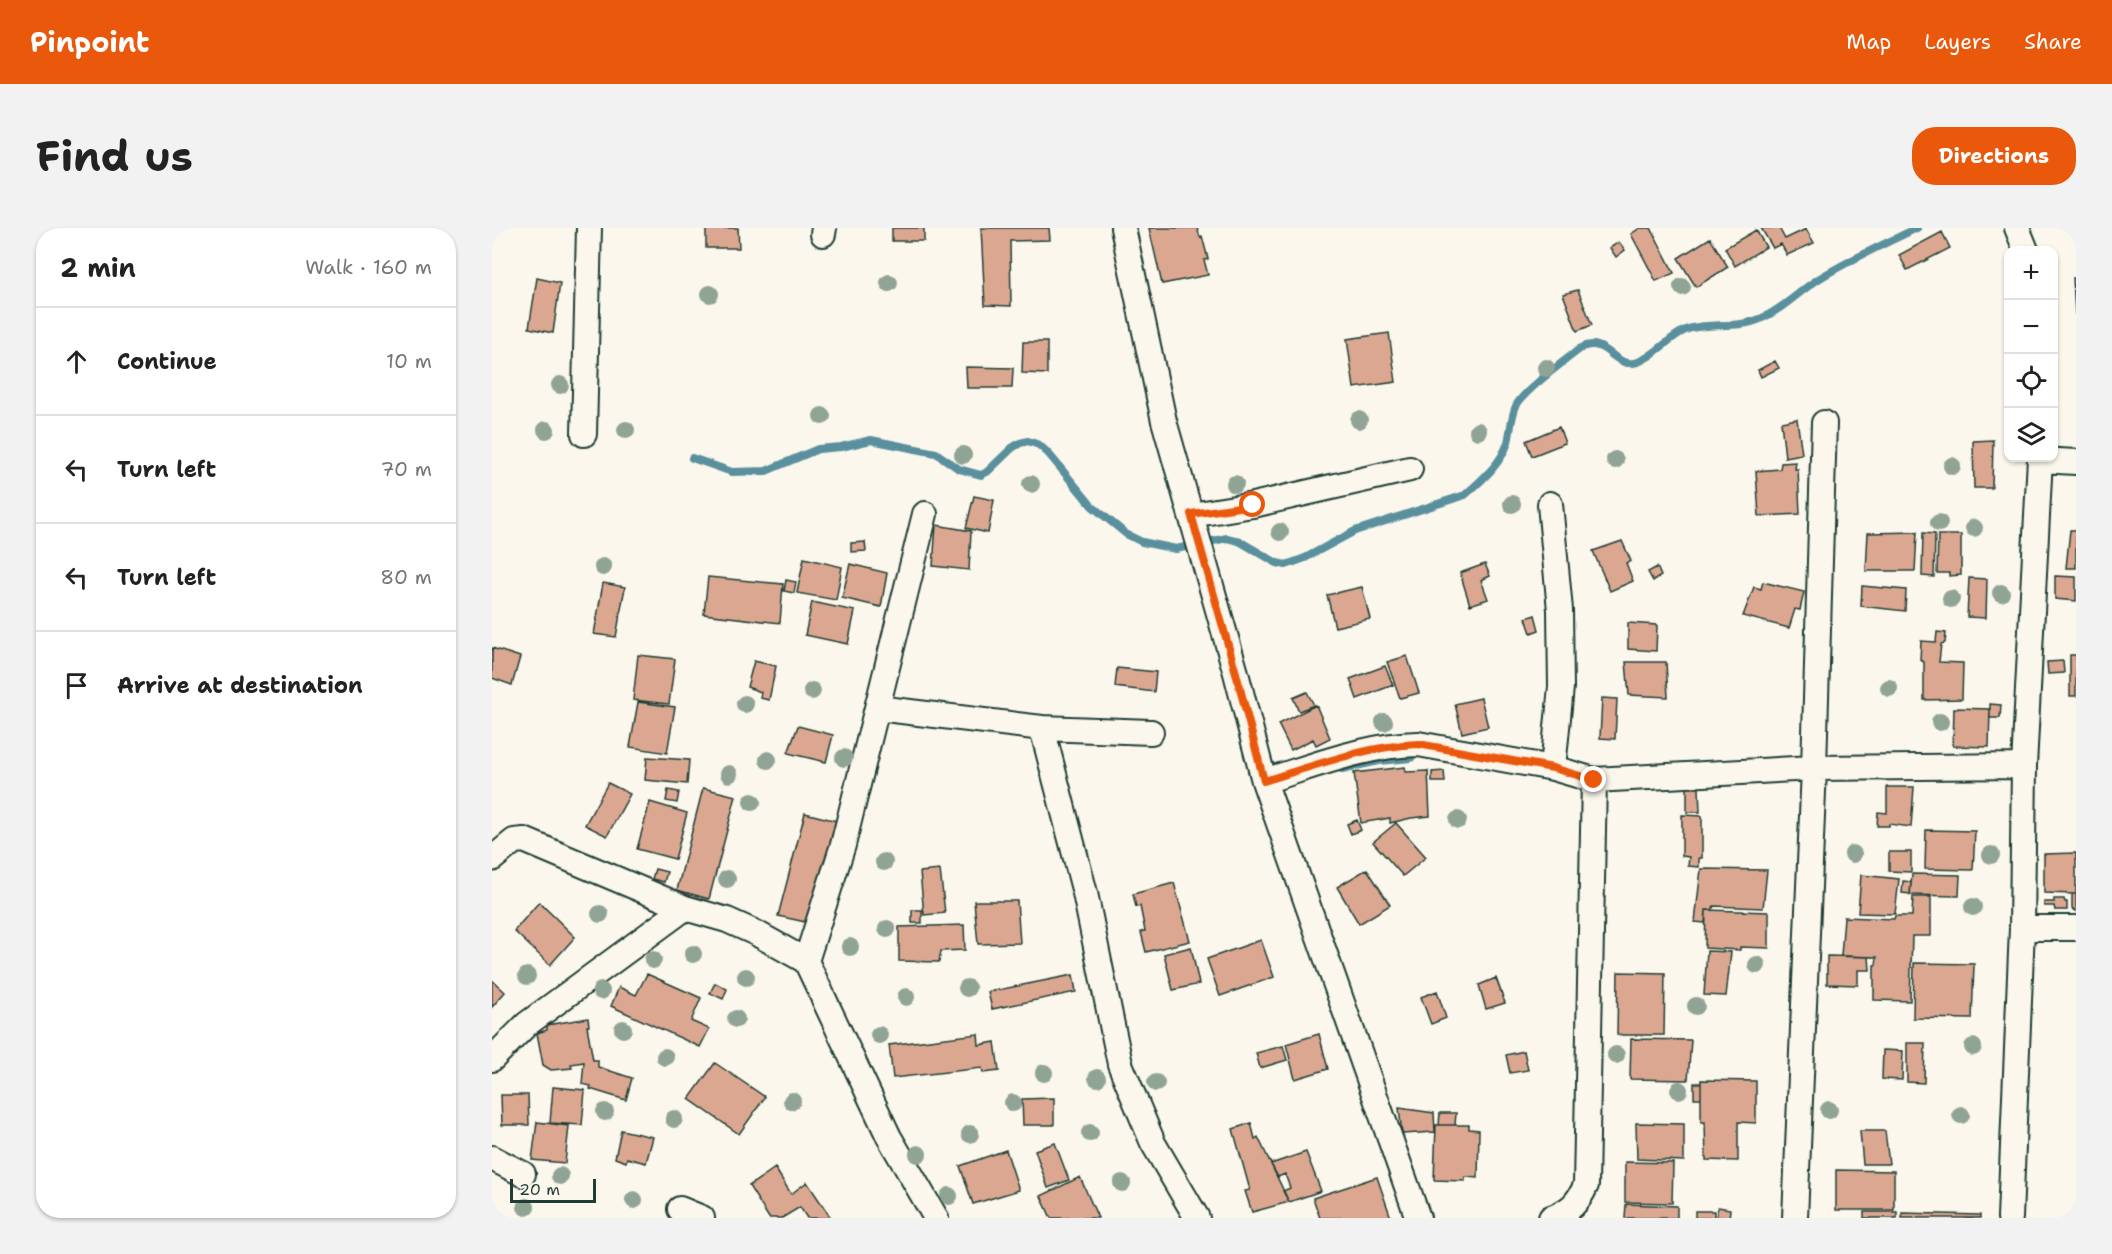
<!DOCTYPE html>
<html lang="en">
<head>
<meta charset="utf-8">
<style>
  :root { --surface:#fff; --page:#f2f2f2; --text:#222; --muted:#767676; --line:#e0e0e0; --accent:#ea580c }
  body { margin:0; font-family:"Shantell Sans",sans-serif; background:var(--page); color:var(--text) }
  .controls { position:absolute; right:18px; top:18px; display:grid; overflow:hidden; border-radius:12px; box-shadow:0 2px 4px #0004 }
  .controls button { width:54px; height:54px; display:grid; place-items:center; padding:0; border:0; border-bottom:2px solid var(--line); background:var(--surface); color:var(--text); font:30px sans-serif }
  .scale { position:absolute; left:18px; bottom:15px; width:86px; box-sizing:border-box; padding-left:6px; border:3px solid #1f3d34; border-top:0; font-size:16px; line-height:21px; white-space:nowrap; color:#1f3d34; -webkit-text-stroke:4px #fbf7ec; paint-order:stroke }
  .stop { position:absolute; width:18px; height:18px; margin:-14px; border:4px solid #ea580c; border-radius:50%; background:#fff }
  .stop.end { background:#ea580c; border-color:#fff; box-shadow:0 2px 6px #0008 }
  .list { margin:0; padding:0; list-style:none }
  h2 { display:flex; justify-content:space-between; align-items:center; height:78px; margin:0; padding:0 24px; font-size:26px }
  h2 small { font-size:20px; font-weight:400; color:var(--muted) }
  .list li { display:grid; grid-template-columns:39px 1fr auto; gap:18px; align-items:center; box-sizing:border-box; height:108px; padding:0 24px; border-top:2px solid var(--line) }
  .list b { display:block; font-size:22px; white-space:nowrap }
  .list em { font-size:20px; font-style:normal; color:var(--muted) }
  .icon { flex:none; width:33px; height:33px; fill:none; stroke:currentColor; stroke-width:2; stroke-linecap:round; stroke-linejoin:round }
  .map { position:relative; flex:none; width:1584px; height:990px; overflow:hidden; border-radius:24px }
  header { display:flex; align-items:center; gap:36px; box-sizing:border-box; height:84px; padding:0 30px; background:var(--accent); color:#fff }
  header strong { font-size:28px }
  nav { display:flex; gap:33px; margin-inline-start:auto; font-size:21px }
  .intro { display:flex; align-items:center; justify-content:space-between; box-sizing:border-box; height:144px; padding:0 36px }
  h1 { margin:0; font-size:42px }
  .button { padding:15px 27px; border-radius:24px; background:var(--accent); color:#fff; font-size:21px; font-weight:700 }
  main { display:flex; gap:36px; padding:0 36px }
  aside { flex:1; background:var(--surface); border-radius:24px; box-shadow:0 2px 4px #0004 }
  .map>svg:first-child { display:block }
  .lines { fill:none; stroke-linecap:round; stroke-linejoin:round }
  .stream { stroke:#5a909d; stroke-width:8 }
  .building { fill:#dca790; stroke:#1f3d34; stroke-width:1.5 }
  .minor-casing { stroke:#1f3d34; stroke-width:28 }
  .minor { stroke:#fbf7ec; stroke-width:24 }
  .tree { fill:#90a496 }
  .route { stroke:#ea580c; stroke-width:8 }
</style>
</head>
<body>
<header>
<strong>Pinpoint</strong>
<nav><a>Map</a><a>Layers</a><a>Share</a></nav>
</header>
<div class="intro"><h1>Find us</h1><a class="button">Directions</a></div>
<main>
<aside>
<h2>2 min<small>Walk · 160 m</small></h2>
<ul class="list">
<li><svg class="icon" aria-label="ahead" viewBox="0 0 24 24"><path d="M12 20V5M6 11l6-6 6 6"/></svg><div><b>Continue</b></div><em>10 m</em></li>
<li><svg class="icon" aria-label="left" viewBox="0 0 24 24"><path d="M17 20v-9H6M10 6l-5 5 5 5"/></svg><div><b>Turn left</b></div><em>70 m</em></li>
<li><svg class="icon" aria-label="left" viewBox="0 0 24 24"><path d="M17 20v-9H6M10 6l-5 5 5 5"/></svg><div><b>Turn left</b></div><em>80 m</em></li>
<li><svg class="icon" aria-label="arrive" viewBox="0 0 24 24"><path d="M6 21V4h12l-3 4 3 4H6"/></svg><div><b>Arrive at destination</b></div></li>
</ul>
</aside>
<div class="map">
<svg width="1584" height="990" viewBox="0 0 1584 990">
  <rect width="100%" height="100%" fill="#fbf7ec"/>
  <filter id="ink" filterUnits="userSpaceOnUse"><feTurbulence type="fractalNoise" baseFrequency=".0167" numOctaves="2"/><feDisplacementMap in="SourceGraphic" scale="12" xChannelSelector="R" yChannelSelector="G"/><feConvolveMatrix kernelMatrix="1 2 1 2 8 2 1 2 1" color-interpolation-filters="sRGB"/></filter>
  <g filter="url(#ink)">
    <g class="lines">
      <path class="stream" d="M200,230L240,244L274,243L326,221L349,219L379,212L444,225L467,241L489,247L495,244L520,220L528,215L536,213L547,217L556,225L600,278L634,306L650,314L684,321L735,310L747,313L785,335L794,337L813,330L863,303L973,267C989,253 1010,235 1016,214C1019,202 1019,189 1024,178C1031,163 1075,131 1089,120C1115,107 1121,142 1146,134C1165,127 1177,108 1196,101C1218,94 1246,101 1268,91C1290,82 1307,63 1328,50C1359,31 1392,16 1425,0
        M850,541L887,533L919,530"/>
    </g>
    <path class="building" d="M214,0H246L247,20H214Z
      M400,0H432V13H400Z
      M489,0H557L558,12L518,13L519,78L493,77Z
      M657,0H705L708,9L710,8L716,31L712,32L716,47L670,56Z
      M1148,0H1159L1182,45L1164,53L1139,6Z
      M1269,0H1287L1293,11L1314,1L1322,15L1295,27L1289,16L1281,20Z
      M1264,2L1274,19L1243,38L1233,20Z
      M1450,4L1458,20L1415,42L1407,27Z
      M1218,10L1236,39L1204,59L1186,30Z
      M1127,14L1133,22L1124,29L1118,20Z
      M45,50L68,55L61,105L37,100Z
      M1581,50H1584V86H1583Z
      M1086,62L1100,97L1085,103L1071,66Z
      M897,105L904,154L862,160L855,111Z
      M531,114H555V146L530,145Z
      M1283,133L1287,140L1269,149L1266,142Z
      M474,139L521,140L520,160H475Z
      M1305,191L1310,226L1293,229L1289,194Z
      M1067,199L1073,215L1040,228L1034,213Z
      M1501,212L1500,260H1482L1481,213Z
      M1304,234L1303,241H1306L1308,286L1267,288L1264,243L1288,241L1289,235Z
      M482,268L502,272L496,305L474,300Z
      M444,297L479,303L477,342L441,338Z
      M1578,302H1584V340H1574Z
      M1425,304L1423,343H1374L1376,305Z
      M1431,305L1443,306L1442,349L1430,348Z
      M1446,307H1469V347L1457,348V345H1445Z
      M1130,313L1139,333L1134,335L1141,353L1118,363L1101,323Z
      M373,314L374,323L359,324V315Z
      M312,330L350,339L344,372L305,365Z
      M358,336L395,345L389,379L350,370Z
      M993,336L998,348L989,352L996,371L978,377L968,345Z
      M1165,339L1169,348L1161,353L1156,344Z
      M1563,348L1584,349V373L1563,371Z
      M216,349L291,356L288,395L212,386Z
      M1477,350L1495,351L1494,390L1475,389Z
      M294,352L304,354L302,365L292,363Z
      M1271,354L1312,364L1308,382L1303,381L1297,400L1251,388L1262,359L1269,361Z
      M111,355L133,359L124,409L102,406Z
      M1370,358L1414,362L1413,383L1369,378Z
      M870,359L878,391L843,399L835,367Z
      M320,374L363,383L356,416L313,407Z
      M1043,387L1047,402L1039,405L1034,390Z
      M1136,395L1165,397L1164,423L1136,421Z
      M1445,404L1454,405L1453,415L1449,416L1447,434L1471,435L1470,471L1432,472V434L1428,432L1429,413L1444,414Z
      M0,420L28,429L20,457L0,450Z
      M146,427L183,431L177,476L141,472Z
      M1578,427H1584V468H1578Z
      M915,428L927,465L908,470L895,434Z
      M262,433L284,438L277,472L268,470L269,464L255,459Z
      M1571,433L1572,445L1556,446L1555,434Z
      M1134,434H1174L1176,469L1137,467Z
      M893,438L901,457L865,471L858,451Z
      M625,440L664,444L662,464L623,459Z
      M815,464L822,477L807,483L801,470Z
      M989,470L996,499L970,505L963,476Z
      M1110,470L1125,471L1123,511L1108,510Z
      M146,474L183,479L175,525L138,519Z
      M1498,476L1509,477L1508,490H1498Z
      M824,477L838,510L824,517L821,511L799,522L786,496Z
      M1462,480L1498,481L1497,519L1461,518Z
      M306,498L341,507L334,534L296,525Z
      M155,529L197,532L195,556L153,552Z
      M913,539L914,544L936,543L938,588L919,590L898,595V590L869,595L862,545Z
      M952,543L953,554H940V544Z
      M116,555L138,566L115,608L93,597Z
      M1195,559L1207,560L1208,584H1195Z
      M1395,559H1422L1419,599L1397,596V598H1385L1386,584L1395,585Z
      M211,560L244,568L217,671L185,662Z
      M176,562L187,564L185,575L174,573Z
      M158,574L195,585L183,631L145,621Z
      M313,585L345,593L318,695L286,688Z
      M1190,587L1210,588V630H1207V639L1196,638L1197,629L1190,628Z
      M865,592L869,602L859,606L855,596Z
      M904,595L934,629L911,648L881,614Z
      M1434,602L1483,603L1481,642L1433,641Z
      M1397,624H1419V644L1397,643Z
      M1584,625V666L1552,665V626Z
      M163,641L175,644L172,654L160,651Z
      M875,641L898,677L867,696L845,659Z
      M1209,641L1275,642L1271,680L1222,678L1220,682H1214L1213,695L1203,694Z
      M448,642L453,685L432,687L428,644Z
      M1420,646L1468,647L1467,668L1418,667Z
      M1369,647L1407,651L1403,686L1366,685Z
      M1411,653L1419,654L1418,666L1410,665Z
      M682,655L698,713L654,724L649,704L653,703L648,678L644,679L641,666Z
      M1580,666H1584V683L1580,680Z
      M1421,669H1439V708H1420L1418,773L1382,772V737H1384L1385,729L1349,728L1352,689L1402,691L1403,688H1420Z
      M1562,671H1572L1573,674H1575V682H1563L1562,678H1552V674H1562Z
      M482,673H525L528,715L486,716Z
      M47,674L83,709L58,737L22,703Z
      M420,682H430V695H420Z
      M1214,682L1277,684V720L1248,719V722L1213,720Z
      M472,697L473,722L449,723L447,734L407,733V699Z
      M769,712L782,749L728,768L715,731Z
      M699,719L707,756L681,762L672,726Z
      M1215,723L1239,724L1234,768L1212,767Z
      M1335,728L1377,729L1378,742H1366V757L1335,756Z
      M1422,735L1482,736L1480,791L1421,790Z
      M1126,744L1173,745L1172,807H1125Z
      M155,746L209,770L199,793L217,801L208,819L119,778L127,759L144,767Z
      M581,747L584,764L500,781L496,764Z
      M1004,750L1013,775L994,781L987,757Z
      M0,752L13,764L0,779Z
      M223,755L235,761L231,771L218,765Z
      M945,763L954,790L939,796L929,769Z
      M96,790L97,798H95L101,832H106V839L140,850L134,872L98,861L99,858L90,856L92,834L79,836L80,840L59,842L51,837L45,805L55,802V797Z
      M486,806L487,817L503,814L507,843L491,845L490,840L401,850L397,817Z
      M827,806L836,841L803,851L794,816Z
      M1139,811L1199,812L1196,852L1138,851Z
      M1415,815H1433L1432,855L1415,854Z
      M791,818L795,832L768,840L764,825Z
      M1391,822L1411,823L1410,852L1390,851Z
      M1032,823L1036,842L1018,845L1014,827Z
      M223,835L273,869L247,906L197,871Z
      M1209,852L1264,853V895L1246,894V933L1214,932L1213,894H1209Z
      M1202,855H1209V870H1202Z
      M61,859L93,862L90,897L58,895Z
      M9,867H36L37,897H10Z
      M562,870V897H531L530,871Z
      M907,880L942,885L943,904L910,906Z
      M948,885H964L963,897H947Z
      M45,894L77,898L73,935L40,932Z
      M759,895L763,911L766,909L797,974L760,984L753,963L758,962L741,901Z
      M1144,895L1192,896V933L1145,931Z
      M944,897H977V901L987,902L986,950L973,949V953L942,952Z
      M129,902L161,909L154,935L135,930L134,934L123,930Z
      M1368,903H1393L1397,936H1371Z
      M563,915L577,952L556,960L543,922Z
      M514,922L527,962L481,976L468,938Z
      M814,924L829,963L797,974L791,963L798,960L793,946L786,949L779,936Z
      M1133,934L1181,935L1180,975L1133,974Z
      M283,940L299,966L315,954L339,990H315L308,979L290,990H277L257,958Z
      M1344,942L1402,943V982H1344Z
      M588,949L606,990H559L549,968Z
      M885,949L899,990H828L821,970Z
      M1134,976L1185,978V990H1133Z
      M1226,979L1238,981L1237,990L1224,989Z
      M1203,983H1222V990H1203Z
      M1372,984H1405V990H1372Z
      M1410,985L1488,987V990H1410Z"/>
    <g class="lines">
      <g class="minor-casing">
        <path id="minor" d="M631,0L672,193L744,445L772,553L926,990
          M1525,0L1534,22
          M331,6L332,0
          M92,206L97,0
          M1548,232L1584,234
          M1058,276L1068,382L1069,459L1061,540
          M699,287L761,277L918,241
          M385,480L550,500L593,665L628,836L661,915L705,990
          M550,500L659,504
          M772,553C822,538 873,517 926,516L1061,540L1102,552L1322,540L1532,538
          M0,631L22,613L32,612L193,680L235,692L264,705L314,733L397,909L444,990
          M1530,700H1584
          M314,733L351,617L433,286
          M0,831L35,796L193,680
          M0,930L31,946
          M188,981L210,990
          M1059,990C1078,983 1086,975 1094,957L1102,552
          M1303,990L1322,540L1332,195
          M1518,990L1530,700L1532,538L1548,230"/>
      </g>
      <use href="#minor" class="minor"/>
    </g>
    <g class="tree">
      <circle cx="397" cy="55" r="9"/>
      <circle cx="1190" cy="59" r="9"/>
      <circle cx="218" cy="66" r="9"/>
      <circle cx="1054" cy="140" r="9"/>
      <circle cx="68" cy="157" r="9"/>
      <circle cx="330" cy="188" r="9"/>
      <circle cx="867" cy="192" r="9"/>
      <circle cx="54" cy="202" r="9"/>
      <circle cx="134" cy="202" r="9"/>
      <circle cx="986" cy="203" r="9"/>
      <circle cx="471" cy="227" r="9"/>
      <circle cx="1123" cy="232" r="9"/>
      <circle cx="1460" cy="238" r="9"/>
      <circle cx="539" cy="256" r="9"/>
      <circle cx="743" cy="256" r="9"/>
      <circle cx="1020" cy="276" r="9"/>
      <circle cx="1447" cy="295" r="9"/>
      <circle cx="1482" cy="300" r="9"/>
      <circle cx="788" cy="304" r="9"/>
      <circle cx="111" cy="339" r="9"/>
      <circle cx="1509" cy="365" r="9"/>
      <circle cx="1459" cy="371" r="9"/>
      <circle cx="1397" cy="460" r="9"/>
      <circle cx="320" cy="463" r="9"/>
      <circle cx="253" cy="476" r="9"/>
      <circle cx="892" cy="494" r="9"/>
      <circle cx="1448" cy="494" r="9"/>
      <circle cx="352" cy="530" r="9"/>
      <circle cx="276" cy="532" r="9"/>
      <circle cx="237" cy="546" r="9"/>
      <circle cx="260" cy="574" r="9"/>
      <circle cx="966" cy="592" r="9"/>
      <circle cx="1361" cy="626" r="9"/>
      <circle cx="1499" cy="627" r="9"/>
      <circle cx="392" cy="634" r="9"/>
      <circle cx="235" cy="651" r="9"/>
      <circle cx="1481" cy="679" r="9"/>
      <circle cx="108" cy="686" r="9"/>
      <circle cx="395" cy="701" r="9"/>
      <circle cx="358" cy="719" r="9"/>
      <circle cx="201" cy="726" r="9"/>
      <circle cx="161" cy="732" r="9"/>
      <circle cx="1265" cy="737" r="9"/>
      <circle cx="35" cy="748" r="9"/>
      <circle cx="254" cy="749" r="9"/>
      <circle cx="475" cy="760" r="9"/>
      <circle cx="109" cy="763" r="9"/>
      <circle cx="414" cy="769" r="9"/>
      <circle cx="1204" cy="778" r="9"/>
      <circle cx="244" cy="791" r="9"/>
      <circle cx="131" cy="801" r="9"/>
      <circle cx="387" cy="807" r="9"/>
      <circle cx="1481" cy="819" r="9"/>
      <circle cx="1124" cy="827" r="9"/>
      <circle cx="173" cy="829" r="9"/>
      <circle cx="552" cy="845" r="9"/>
      <circle cx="605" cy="850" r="9"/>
      <circle cx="664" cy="855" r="9"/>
      <circle cx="1187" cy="862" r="9"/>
      <circle cx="300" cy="873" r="9"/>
      <circle cx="521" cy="875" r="9"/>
      <circle cx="1337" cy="882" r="9"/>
      <circle cx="113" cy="884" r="9"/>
      <circle cx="1469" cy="887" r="9"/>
      <circle cx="182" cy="891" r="9"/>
      <circle cx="598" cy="905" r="9"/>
      <circle cx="478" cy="906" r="9"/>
      <circle cx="426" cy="926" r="9"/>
      <circle cx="68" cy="948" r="9"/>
      <circle cx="630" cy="955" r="9"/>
      <circle cx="457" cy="968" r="9"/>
      <circle cx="142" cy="972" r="9"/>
      <circle cx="34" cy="979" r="9"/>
    </g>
  </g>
  <g class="lines" filter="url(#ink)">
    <path class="route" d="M761,277L699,286L744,445L772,553C822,538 873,518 926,516L1061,540L1102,552"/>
  </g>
</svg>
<div class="controls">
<button>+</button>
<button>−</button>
<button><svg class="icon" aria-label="locate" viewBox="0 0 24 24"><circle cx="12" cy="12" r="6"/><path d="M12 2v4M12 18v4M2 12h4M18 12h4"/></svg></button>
<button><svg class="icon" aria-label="layers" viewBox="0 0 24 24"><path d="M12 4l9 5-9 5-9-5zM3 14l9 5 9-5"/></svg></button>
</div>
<div class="scale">20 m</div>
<div class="stop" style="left:761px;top:277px"></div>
<div class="stop end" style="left:1102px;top:552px"></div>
</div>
</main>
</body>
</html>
